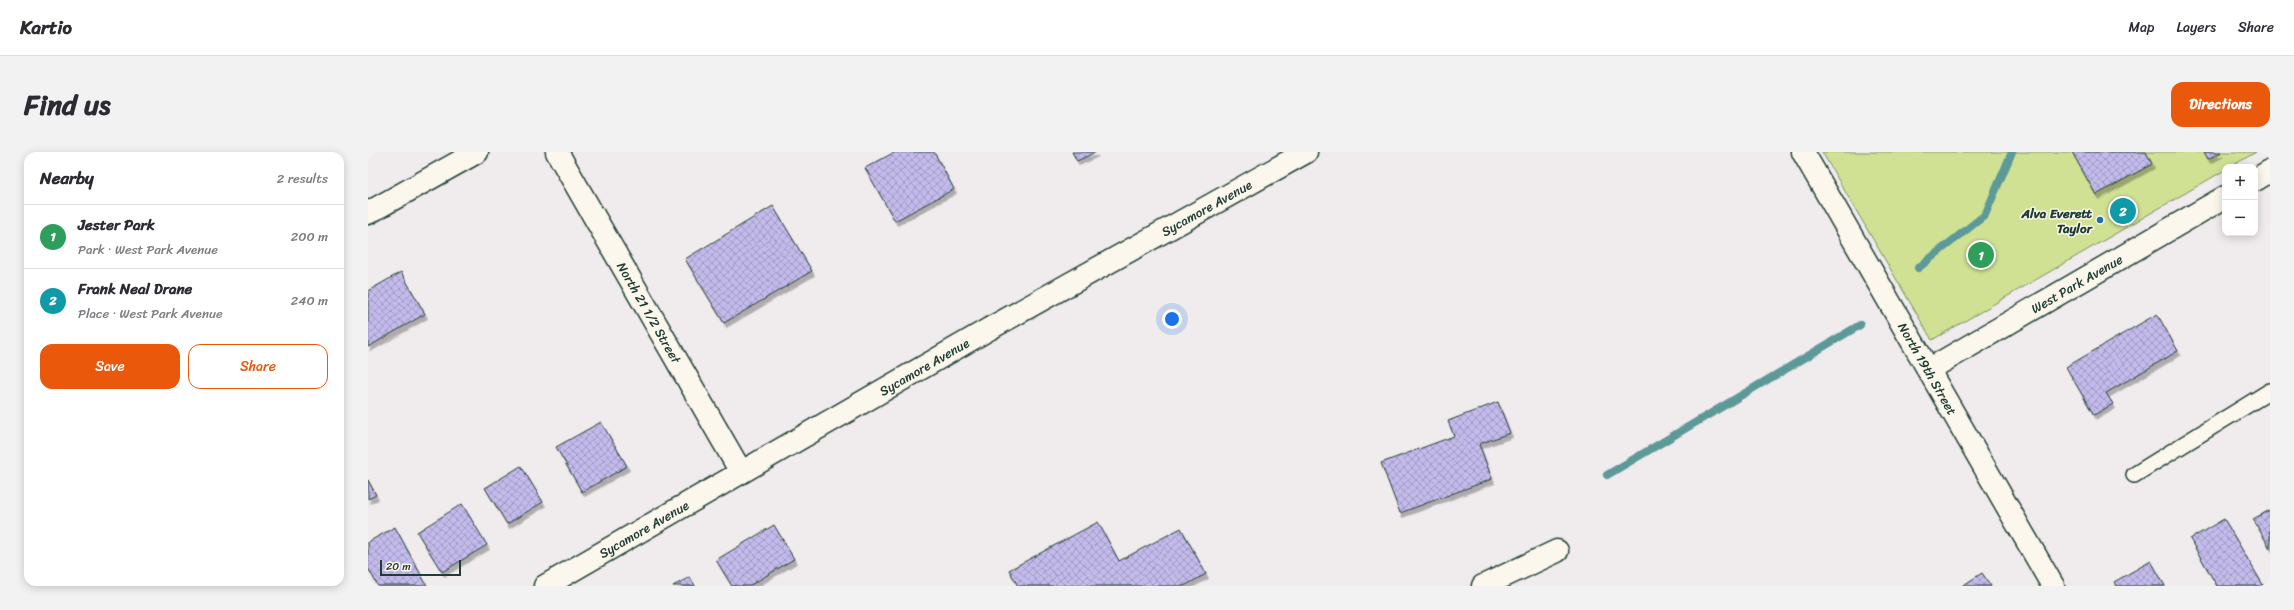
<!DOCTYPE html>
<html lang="en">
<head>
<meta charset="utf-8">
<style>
  :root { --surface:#fff; --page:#f2f2f3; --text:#2b2b33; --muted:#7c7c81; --line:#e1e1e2; --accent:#ea580c }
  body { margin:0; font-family:Sriracha,sans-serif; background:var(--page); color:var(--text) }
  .controls { position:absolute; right:12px; top:12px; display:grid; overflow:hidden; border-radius:8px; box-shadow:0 2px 10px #0003 }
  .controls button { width:36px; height:36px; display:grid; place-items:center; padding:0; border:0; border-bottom:1px solid var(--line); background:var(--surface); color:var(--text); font:20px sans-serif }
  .scale { position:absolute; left:12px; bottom:10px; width:81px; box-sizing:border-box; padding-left:4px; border:2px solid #1f3d34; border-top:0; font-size:11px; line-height:14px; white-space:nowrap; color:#1f3d34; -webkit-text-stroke:3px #fbf7ec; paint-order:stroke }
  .you { position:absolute; left:804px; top:167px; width:14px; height:14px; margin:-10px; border:3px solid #fff; border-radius:50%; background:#1a73e8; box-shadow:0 0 0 6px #1a73e833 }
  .badge { display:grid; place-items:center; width:26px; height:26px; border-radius:50%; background:var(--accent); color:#fff; font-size:13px; font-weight:700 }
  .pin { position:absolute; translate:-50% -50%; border:2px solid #fff; box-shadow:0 1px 4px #0006 }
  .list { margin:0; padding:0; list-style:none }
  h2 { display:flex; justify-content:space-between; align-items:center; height:52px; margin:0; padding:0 16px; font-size:17px }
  h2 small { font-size:13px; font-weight:400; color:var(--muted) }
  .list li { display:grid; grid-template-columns:26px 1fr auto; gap:12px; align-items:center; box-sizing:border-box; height:64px; padding:0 16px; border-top:1px solid var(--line) }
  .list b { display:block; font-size:15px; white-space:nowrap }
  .list p { margin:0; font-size:13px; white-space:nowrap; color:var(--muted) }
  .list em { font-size:13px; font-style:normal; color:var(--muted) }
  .actions { display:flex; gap:8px; padding:12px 16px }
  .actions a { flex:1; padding:9px 0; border:1px solid var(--accent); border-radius:12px; text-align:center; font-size:14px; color:var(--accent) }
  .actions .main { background:var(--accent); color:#fff }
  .map { position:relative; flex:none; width:1902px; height:434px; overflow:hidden; border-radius:12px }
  header { display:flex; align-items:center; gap:24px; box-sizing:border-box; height:56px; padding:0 20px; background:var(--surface); border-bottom:1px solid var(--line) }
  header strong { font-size:19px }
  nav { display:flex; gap:22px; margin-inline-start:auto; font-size:14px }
  .intro { display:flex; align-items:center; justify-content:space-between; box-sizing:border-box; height:96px; padding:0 24px }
  h1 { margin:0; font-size:28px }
  .button { padding:10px 18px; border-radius:12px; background:var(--accent); color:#fff; font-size:14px; font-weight:700 }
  main { display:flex; gap:24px; padding:0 24px }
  aside { flex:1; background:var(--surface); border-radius:12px; box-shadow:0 2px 10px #0003 }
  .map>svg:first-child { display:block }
  .park { fill:#d0e194; stroke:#788f64 }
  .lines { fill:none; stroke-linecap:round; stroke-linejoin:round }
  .stream { stroke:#5c9998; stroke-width:8 }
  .building { fill:url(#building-cross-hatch); stroke:#1f3d34; filter:url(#shadow) }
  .lane-casing { stroke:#1f3d34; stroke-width:18 }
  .street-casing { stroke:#1f3d34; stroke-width:25 }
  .lane { stroke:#fbf7ec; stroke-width:15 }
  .street { stroke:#fbf7ec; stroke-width:22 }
  .poi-dot { fill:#1f6fb2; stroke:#fbf7ec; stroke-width:1.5 }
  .labels { text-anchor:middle; stroke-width:3; stroke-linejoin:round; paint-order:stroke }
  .street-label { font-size:13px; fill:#1f3d34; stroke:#fbf7ec }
  .poi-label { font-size:13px; font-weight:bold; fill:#1f3d34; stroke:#fbf7ec; text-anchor:end }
</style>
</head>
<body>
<header>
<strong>Kartio</strong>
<nav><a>Map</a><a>Layers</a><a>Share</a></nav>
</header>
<div class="intro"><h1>Find us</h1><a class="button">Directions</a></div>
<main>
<aside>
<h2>Nearby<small>2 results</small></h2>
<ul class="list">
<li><span class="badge" style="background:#2e9e5b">1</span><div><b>Jester Park</b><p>Park · West Park Avenue</p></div><em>200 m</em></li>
<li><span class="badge" style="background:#0f9aa8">2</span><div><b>Frank Neal Drane</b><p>Place · West Park Avenue</p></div><em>240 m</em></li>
</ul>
<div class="actions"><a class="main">Save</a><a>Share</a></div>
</aside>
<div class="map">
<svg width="1902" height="434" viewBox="0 0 1902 434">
  <defs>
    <pattern id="building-cross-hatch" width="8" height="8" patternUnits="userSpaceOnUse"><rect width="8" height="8" fill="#c4bbed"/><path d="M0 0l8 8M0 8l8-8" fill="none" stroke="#9f99c1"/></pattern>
    <filter id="shadow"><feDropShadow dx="2.5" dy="4.5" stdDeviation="0" flood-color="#0004"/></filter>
  </defs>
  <rect width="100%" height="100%" fill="#f0ebec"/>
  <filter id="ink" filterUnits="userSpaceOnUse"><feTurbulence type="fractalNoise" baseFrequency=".025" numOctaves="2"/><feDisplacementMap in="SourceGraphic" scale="8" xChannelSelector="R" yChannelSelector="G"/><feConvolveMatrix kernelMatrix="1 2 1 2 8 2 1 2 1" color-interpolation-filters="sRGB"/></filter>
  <g filter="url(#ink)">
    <path class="park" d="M1454,0H1888L1862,15H1857V18L1564,188Z"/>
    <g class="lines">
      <path class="stream" d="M1550,116L1617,63L1644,0
        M1239,323L1492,173"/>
    </g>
    <path class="building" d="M527,0H566L586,37L527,69L497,16Z
      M704,0H728L709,9Z
      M1704,0H1778L1784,12L1728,43Z
      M1836,0H1854L1840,7Z
      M405,54L444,119L356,171L317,107Z
      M33,120L57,162L0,195V139Z
      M1789,162L1810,199L1738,241L1745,252L1726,263L1698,215Z
      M1130,250L1142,281L1111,292L1124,327L1032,361L1013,311L1086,284L1080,269Z
      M233,270L259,314L214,340L188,295Z
      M153,314L175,350L139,372L117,336Z
      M0,328L8,343L0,347Z
      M94,352L119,393L74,420L49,380Z
      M1902,358V396L1885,367Z
      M1856,367L1895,433L1894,434H1849L1822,387Z
      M730,370L751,409L813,376L838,422L816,434H650L641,418Z
      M406,373L426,407L381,434H364L348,408Z
      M27,375L59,434H10L0,416V390Z
      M1783,409L1797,434H1749L1746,430Z
      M1614,421L1623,434H1594Z
      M322,425L327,434H305Z"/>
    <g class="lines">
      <g class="lane-casing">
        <path id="lane" d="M1766,323L1902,239"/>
      </g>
      <g class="street-casing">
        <g id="street">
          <path id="s1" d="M189,0L373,320"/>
          <path id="s2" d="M1435,0L1685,434"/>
          <path d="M1887,28L1902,19"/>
          <path d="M0,61L109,0"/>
          <path id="s3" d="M1560,218L1857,45"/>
          <path id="s4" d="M177,434L621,177L938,0"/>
          <path d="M1115,434L1189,399"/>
        </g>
      </g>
      <use href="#lane" class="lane"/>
      <use href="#street" class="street"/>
    </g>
  </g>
  <circle class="poi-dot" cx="1732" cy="68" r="4"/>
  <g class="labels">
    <g class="street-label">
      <text dy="5" stroke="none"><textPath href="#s4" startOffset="762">Sycamore Avenue</textPath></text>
      <text dy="5" stroke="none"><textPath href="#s3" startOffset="172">West Park Avenue</textPath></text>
      <text dy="5" stroke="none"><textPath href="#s1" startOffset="185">North 21 1/2 Street</textPath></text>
      <text dy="5" stroke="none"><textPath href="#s4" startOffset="438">Sycamore Avenue</textPath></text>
      <text dy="5" stroke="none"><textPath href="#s2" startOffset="250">North 19th Street</textPath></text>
      <text dy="5" stroke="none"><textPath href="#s4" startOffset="114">Sycamore Avenue</textPath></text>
    </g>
    <g class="poi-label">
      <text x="1724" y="66">Alva Everett<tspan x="1724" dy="15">Taylor</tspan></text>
    </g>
  </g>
</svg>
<div class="controls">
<button>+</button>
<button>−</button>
</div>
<div class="scale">20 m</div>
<div class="you"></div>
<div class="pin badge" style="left:1613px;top:103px;background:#2e9e5b">1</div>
<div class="pin badge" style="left:1755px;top:59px;background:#0f9aa8">2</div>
</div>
</main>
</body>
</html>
